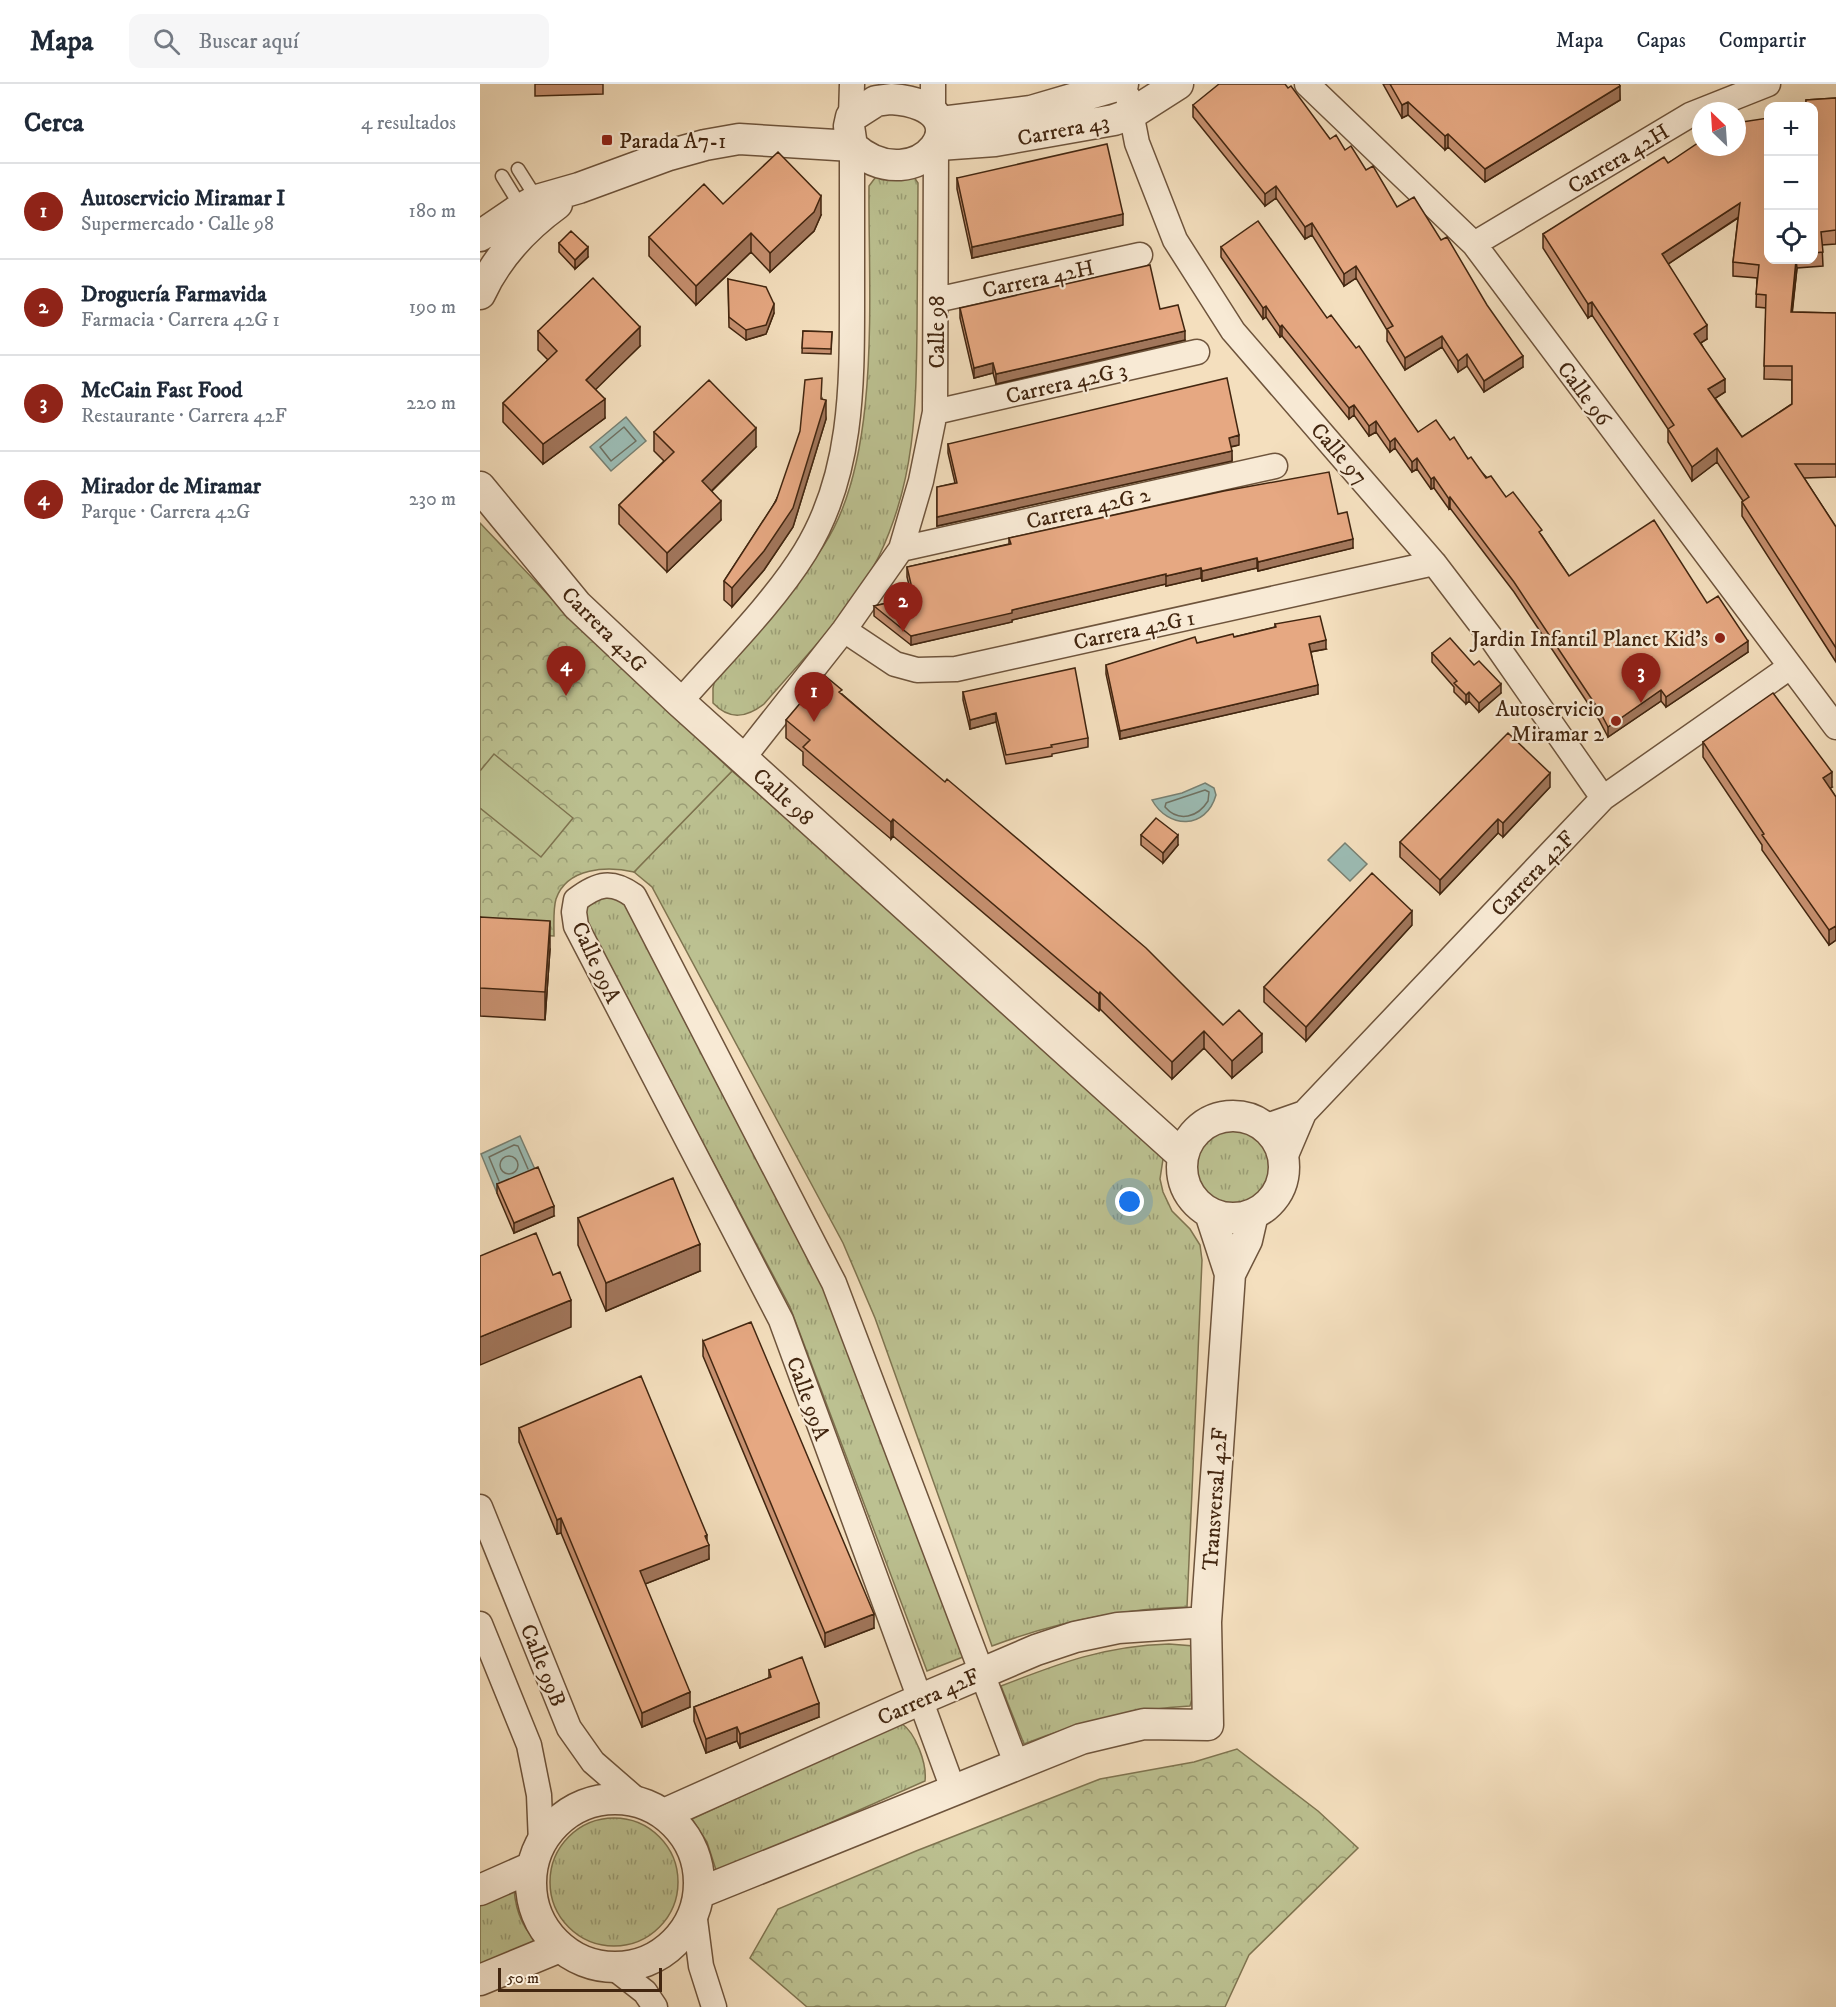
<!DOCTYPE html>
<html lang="es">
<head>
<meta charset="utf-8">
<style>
  :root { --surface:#fff; --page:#f6f6f7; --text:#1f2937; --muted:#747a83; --line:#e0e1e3; --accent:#8f2418 }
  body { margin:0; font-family:"IM FELL DW Pica",serif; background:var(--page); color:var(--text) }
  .controls { position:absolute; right:18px; top:18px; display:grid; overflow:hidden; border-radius:12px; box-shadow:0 6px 24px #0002 }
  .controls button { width:54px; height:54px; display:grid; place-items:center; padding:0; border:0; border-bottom:2px solid var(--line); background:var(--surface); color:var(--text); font:30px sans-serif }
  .compass { position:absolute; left:1212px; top:18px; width:54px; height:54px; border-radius:50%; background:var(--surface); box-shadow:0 6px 24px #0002; rotate:335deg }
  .scale { position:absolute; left:18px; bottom:15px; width:164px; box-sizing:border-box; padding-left:6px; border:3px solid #422610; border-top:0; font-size:16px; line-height:21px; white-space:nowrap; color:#422610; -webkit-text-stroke:4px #f8ead5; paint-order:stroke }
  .you { position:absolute; left:650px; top:1118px; width:21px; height:21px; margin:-15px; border:4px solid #fff; border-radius:50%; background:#1a73e8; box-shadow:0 0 0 9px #1a73e833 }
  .badge { display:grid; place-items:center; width:39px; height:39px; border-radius:50%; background:var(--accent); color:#fff; font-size:20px; font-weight:700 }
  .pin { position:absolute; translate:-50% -50px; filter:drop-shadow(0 2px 3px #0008) }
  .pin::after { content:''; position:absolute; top:32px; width:21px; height:18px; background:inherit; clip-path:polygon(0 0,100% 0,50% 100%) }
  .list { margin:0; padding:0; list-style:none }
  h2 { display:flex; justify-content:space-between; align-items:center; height:78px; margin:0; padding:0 24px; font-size:26px }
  h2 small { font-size:20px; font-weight:400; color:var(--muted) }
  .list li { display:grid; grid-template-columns:39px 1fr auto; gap:18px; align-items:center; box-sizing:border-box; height:96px; padding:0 24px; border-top:2px solid var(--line) }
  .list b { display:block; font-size:22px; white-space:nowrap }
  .list p { margin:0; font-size:20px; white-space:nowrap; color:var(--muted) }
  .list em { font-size:20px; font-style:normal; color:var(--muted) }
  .icon { flex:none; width:33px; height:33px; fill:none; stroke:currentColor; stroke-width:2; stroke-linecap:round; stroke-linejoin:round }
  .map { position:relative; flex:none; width:1356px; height:1923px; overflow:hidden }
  header { display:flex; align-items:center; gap:36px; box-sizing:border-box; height:84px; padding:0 30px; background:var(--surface); border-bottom:2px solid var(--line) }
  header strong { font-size:28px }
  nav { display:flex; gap:33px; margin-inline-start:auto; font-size:21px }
  .search { width:420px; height:54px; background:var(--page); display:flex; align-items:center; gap:15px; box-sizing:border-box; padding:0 21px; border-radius:12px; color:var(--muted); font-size:22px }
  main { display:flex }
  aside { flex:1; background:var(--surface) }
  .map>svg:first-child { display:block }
  .grass { fill:url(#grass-tufts); stroke:#7f7450; stroke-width:1.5 }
  .forest { fill:url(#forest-crowns); stroke:#7f7450; stroke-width:1.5 }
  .pitch { fill:#bcc191; stroke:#7f7450; stroke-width:1.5 }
  .water { fill:#9cbcb4; stroke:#788072; stroke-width:1.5 }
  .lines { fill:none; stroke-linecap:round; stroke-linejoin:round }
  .shore { stroke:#6f7162; stroke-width:1.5 }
  .service-casing { stroke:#6e543c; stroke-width:15 }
  .minor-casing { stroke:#6e543c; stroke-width:27 }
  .tertiary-casing { stroke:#6e543c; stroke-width:33 }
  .service { stroke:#f8ead5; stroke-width:12 }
  .minor { stroke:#f8ead5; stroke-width:24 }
  .tertiary { stroke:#f8ead5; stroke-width:30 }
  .wall { fill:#c69070; stroke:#422610; stroke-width:1.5; fill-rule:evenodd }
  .shaded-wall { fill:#a1765b; stroke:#422610; stroke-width:1.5 }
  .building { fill:#e6a882; stroke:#422610; stroke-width:1.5; fill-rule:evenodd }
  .poi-dot { fill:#8f2418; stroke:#f8ead5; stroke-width:2 }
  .labels { text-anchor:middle; stroke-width:4.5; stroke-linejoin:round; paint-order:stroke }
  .street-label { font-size:22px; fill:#422610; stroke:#f8ead5 }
  .poi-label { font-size:22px; fill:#422610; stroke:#f8ead5; text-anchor:end }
</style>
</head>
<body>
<header>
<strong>Mapa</strong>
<div class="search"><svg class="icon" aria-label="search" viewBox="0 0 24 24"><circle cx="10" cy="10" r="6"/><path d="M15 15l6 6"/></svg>Buscar aquí</div>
<nav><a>Mapa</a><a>Capas</a><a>Compartir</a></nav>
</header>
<main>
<aside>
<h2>Cerca<small>4 resultados</small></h2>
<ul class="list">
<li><span class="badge">1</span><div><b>Autoservicio Miramar I</b><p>Supermercado · Calle 98</p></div><em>180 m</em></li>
<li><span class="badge">2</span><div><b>Droguería Farmavida</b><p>Farmacia · Carrera 42G 1</p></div><em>190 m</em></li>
<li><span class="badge">3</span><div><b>McCain Fast Food</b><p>Restaurante · Carrera 42F</p></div><em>220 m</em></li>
<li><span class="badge">4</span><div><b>Mirador de Miramar</b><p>Parque · Carrera 42G</p></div><em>230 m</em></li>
</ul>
</aside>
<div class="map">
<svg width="1356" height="1923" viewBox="0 0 1356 1923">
  <defs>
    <pattern id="grass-tufts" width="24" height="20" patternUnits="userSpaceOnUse" patternTransform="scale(1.5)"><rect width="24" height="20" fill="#bcc191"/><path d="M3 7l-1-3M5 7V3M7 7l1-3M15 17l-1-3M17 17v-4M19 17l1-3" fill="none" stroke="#9a9d75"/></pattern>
    <pattern id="forest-crowns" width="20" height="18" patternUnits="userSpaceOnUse" patternTransform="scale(1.5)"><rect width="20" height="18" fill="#bcc191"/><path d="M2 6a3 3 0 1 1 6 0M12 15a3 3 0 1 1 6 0" fill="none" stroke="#9a9d75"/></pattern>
  </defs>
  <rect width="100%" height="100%" fill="#f4dfbe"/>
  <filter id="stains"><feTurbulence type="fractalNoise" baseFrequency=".00333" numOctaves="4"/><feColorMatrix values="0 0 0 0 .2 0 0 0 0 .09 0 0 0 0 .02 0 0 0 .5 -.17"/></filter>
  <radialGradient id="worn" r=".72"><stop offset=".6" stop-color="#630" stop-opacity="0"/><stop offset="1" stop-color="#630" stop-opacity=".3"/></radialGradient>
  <path class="grass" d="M430,87L438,99C438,148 437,196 437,245C436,326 435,397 399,472C372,527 324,573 284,620C267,633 250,637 233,619V604L236,590C274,548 314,508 344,461C402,373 388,206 389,102L398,90Z
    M252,687L673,1048L683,1075L680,1095L683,1108L692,1127L710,1145L720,1161L722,1176L707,1523C638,1525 576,1538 512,1562L395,1234L363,1159L172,803L154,788Z
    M132,809L147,820L346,1205L483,1573L447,1587L310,1223L105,837L106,821Z
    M708 1084a45 45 0 1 1 90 0a45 45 0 1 1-90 0Z
    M689,1560L714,1562L713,1611L710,1622C651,1625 599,1638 544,1660L521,1602C580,1579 624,1562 689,1560Z
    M421,1639C436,1649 447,1680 445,1697L237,1789L227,1758L212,1735Z
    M70 1798a64 64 0 1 1 128 0a64 64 0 1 1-128 0Z
    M34,1805C36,1831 44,1845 61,1864L0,1888V1820Z"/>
  <path class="forest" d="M0,439L92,536L252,687L154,788C128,782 87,783 76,815C73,825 74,841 74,852L0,848Z
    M757,1665L838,1727L878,1764L769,1871L745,1923H327L270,1874L298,1825L436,1767L620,1695L714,1678Z"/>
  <path class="pitch" d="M14,670L93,734L61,773L0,724V687Z"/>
  <path class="water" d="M146,333L166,357L131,387L110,363Z
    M725,699L734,704L736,711C726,746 688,745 672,716L702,709Z
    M865,759L887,780L870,797L848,776Z
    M40,1052L58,1092L17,1109L1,1070Z"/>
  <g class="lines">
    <path class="shore" d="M144,343L156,357L131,377L120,363Z
      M725,706L729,708L728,717C718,733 699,739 685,723L686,719Z
      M20 1081a9 9 0 1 1 18 0a9 9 0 1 1-18 0Z
      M19,1097L9,1073L34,1061L38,1062L48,1085"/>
    <g class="service-casing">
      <path id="service" d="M38,85L57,115
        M22,92L41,123"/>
    </g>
    <g class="minor-casing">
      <path id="minor" d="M827,0L994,160L1356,643
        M648,13L657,59L695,156L753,247L954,479L1012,555L1123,714
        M453,28V0
        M371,33L372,0
        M994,160L1210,31L1288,0
        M456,216L660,171
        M455,328L717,268
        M421,465L795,382
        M364,546L415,580L437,586L476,585L954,479
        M200,618C240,572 293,520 325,468C373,390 372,300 372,212C372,162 372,112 372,62
        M263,674L364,546L421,465L441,397L455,328L456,65
        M784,1043L824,1029
        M804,1076L824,1029L1123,714L1310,583
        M0,1423L89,1644L113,1678L159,1718
        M0,1540L49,1661L59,1711L61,1759
        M473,1705L301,1236L96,842L94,828L96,816C118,799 132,796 154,812L354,1199L536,1679
        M214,1828L221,1882L234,1923
        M133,1883L165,1908L175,1923"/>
    </g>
    <g class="tertiary-casing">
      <path id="tertiary" d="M411,15C513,22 438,122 372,62L369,42L371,33L396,17Z
        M461,38L551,27L643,0
        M459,61L515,57L634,36L651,30L698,0
        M0,152L35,128L57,116L99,104L189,71L225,61L259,55L372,62
        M0,210C17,173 44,144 77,120
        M0,403L97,521L200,618L703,1072
        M702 1083a51 51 0 1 1 102 0a51 51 0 1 1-102 0Z
        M730,1129L750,1190
        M51 1799a84 84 0 1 1 168 0a84 84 0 1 1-168 0Z
        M184,1730L439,1616L556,1566L595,1553L638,1544L726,1538
        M0,1806L52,1783
        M219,1809L601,1655L664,1640L728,1641L726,1538L750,1190L767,1156L773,1130
        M0,1896L80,1863"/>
    </g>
    <use href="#service" class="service"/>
    <use href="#minor" class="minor"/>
    <use href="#tertiary" class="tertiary"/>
  </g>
  <path class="wall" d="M55,0H123V10L55,12Z
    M903,0H1139L1140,16L1005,98L968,63L965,66L928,31L922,34Z
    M808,4L850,55L865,66L886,86L917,123L961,156L1043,283L1004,308L987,282L978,288L962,263L925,286L907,257V246L876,194L864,202L832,151L825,155L796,114L785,122L713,33V21Z
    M1356,14V160L1342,161L1343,182L1317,184L1312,228L1356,229V393L1324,394L1356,443V578L1262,432V418L1263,417L1237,378L1212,397L1188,358V345L1112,231L1108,234L1063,164V150L1188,79L1262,38L1288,176H1334V22H1326V16ZM1258,134L1253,178V192L1277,194L1276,223L1286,224L1284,295L1312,296V320L1262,353L1235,314L1245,308L1221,259L1227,255L1188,180Z
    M477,94L643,141L492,174L477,105Z
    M341,131L334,147L290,188L271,168L216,221L169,172V153Z
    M79,159L108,173L95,185L79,168Z
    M741,163L847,234L938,348L970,356L1026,413L1062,452L1089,492L1227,519L1268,568L1186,623L1181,617L1128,653L1119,636L1034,508L970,424L969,425L954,404L951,405L937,385L932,388L915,364L910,368L896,348L889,352L874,331L869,335L802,252L800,253L786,233L783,235L741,173Z
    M248,195L294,229L286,250L266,256L249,243Z
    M480,224L680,225L705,256L516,300L513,289L494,294L480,234Z
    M58,247L160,262L115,305L125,334L63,380L23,338V319L68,276L58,266Z
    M323,247L352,248L351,270L322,269Z
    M342,315L346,335L313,443L284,486L252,523L244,516V497L296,417Z
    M174,348L276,363L232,407L241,436L187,488L139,440V421L184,377L174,367Z
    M468,360L759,361L751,363L752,377L457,442V403L475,399L468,369Z
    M858,430L873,464L778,487L777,484L722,497L721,494L686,502V500L532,536V538L431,561L394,532V522L432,513L427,493V483L529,460V454Z
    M795,540L846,565L831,568L838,610L640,655L626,590V581L717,559L754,553L795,543Z
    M952,569L994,581L1021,609L999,628L989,617L986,620L974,608V603L952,578Z
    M483,608L608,654V663L572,670V672L526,680L516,638L490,645L483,616Z
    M362,610L743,941L782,968L752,994L724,964L692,995L620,925L619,927L413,752L411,755L323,681V668L306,654V636Z
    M1223,658L1352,703L1350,704L1356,713V856L1349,861L1282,766V761L1223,673Z
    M1070,703L1023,753L1018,749L960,810L920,773V758Z
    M661,751L698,761L683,779L661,761Z
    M0,833L70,865L65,936L0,932Z
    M932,841L826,957L784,918V903Z
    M17,1100L74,1132L34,1149L17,1109Z
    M98,1134L220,1187L126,1227L98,1161Z
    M223,1257L394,1544L345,1563L223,1272Z
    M39,1344L227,1457L229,1475L165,1500L210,1623L162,1643L81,1449L77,1450L39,1358Z
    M289,1586L339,1633L260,1664L257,1657L226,1669L214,1637V1623L289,1594Z"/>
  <path class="shaded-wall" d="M1140,2V16L1005,98V85Z
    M928,18V31L922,34V21Z
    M968,50V63L965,66V52Z
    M796,102V114L785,122V110Z
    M341,112V131L334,147L290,188V169Z
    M1260,119V132L1182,184V170Z
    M643,130V141L492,174V163Z
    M832,139V151L825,155V143Z
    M271,149V168L216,221V202Z
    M108,163V173L95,185V176Z
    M1316,176L1317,184L1311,241V228Z
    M876,182V194L864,202V190Z
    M1112,218V231L1108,234V220Z
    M294,220V229L286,250L266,256V246Z
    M786,222V233L783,235V224Z
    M802,241V252L800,253V243Z
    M1227,241V255L1214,263V250Z
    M160,243V262L106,315V296Z
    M705,247V256L516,300V290Z
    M962,252V263L925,286V274Z
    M987,270V282L978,288V277Z
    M1043,272V283L1004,308V297Z
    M513,279V289L494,294V284Z
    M1245,295V308L1228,319V305Z
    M125,315V334L63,380V360Z
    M346,316V335L313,443L284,486L252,523V504Z
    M874,321V331L869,335V324Z
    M896,337V348L889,352V342Z
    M276,344V363L222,416V397Z
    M759,351V361L749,363V354Z
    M915,354V364L910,368V358Z
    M1237,364V378L1212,397V383Z
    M752,367V377L457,442V433Z
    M937,374V385L932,388V378Z
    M954,393V404L951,405V395Z
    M970,413V424L969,425V415Z
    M241,417V436L187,488V469Z
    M873,455V464L778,487V478Z
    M777,474V484L722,497V487Z
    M721,484V494L686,502V492Z
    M686,490V500L532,536V538L431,561V552L532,526Z
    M846,556V565L829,568V560Z
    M1268,557V568L1186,623V613Z
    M1021,600V609L999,628V619Z
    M838,601V610L640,655V647Z
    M1181,606V617L1128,653V643Z
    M989,608V617L986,620V611Z
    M516,629V638L490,645V636Z
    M1352,688V703L1343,709V694Z
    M1070,689V703L1023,753V739Z
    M413,735V752L411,755V738Z
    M1018,735V749L960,810V796Z
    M698,751V761L683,779V769Z
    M932,827V841L826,957V943Z
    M70,837V865L65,936V908Z
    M1356,842V856L1349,861V846Z
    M620,908V925L619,927V910Z
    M724,947V964L692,995V978Z
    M782,950V968L752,994V977Z
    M74,1122V1132L34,1149V1139Z
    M220,1160V1187L126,1227V1199Z
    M91,1216V1243L0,1281V1253Z
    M81,1434V1449L77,1450V1436Z
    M227,1451V1461H229V1475L160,1502V1487Z
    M394,1530V1544L345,1563V1549Z
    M210,1608V1623L162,1643V1629Z
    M339,1619V1633L260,1664V1650Z
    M257,1643V1657L226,1669V1655Z"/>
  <path class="building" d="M739,0H805L808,4L811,2L850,55L856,51L865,66L871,62L886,86L893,82L917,123L934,113L961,156L967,153L1007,221L1043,272L1004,297L987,270L978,277L962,252L925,274L907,245L913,242L876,182L864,190L832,139L825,143L796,102L785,110L713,21Z
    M910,0H1139L1140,2L1005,85L968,50L965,52L928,18L922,21Z
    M1356,14V146L1341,148L1343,168L1334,169V22H1326V16Z
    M1288,34V176H1316L1311,228L1356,229V380H1315L1356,443V564L1262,418L1269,413L1237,364L1212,383L1188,345L1194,341L1112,218L1108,220L1063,150L1184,73L1188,79L1221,57V63H1257V40L1262,38ZM1260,119L1253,178L1279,181L1276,210L1286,211L1284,282H1312V320L1262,353L1228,305L1245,295L1214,250L1227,241L1182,170Z
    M627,60L643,130L492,163L477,94Z
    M298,68L341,112L334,128L290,169L271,149L216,202L169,153L224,100L243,120Z
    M778,137L847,234L851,231L876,264L879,262L938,348L956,336L970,356L974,353L988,375L991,373L1006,394L1011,392L1026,413L1033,408L1062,446L1059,448L1089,492L1174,436L1227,519L1238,512L1268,557L1186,613L1181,606L1128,643L1119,626L1034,498L970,413L969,415L954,393L951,395L937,374L932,378L915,354L910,358L896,337L889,342L874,321L869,324L802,241L800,243L786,222L783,224L741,163Z
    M91,147L108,163L95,176L79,159Z
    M670,181L680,225L698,221L705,247L516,290L513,279L494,284L480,224Z
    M113,194L160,243L106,296L125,315L63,360L23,319L77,267L58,247Z
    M248,195L286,203L294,220L286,241L266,246L249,233Z
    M323,247L352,248L351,265L322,264Z
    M342,294L341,315L346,316L313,424L284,467L252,504L244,497L296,417L320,347L325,296Z
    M747,294L759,351L749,354L752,367L457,433V403L477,399L468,360Z
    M229,296L276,344L222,397L241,417L187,469L139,421L194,368L174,348Z
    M849,388L858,430L867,428L873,455L778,478L777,474L722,487L721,484L686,492V490L532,526V529L431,552L394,522L434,513L427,483L531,460L529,454L744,407Z
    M840,532L846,556L829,560L838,601L640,647L626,581L715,553L717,559L753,550L754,553L796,543L795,540Z
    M970,554L994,581L999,577L1021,600L999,619L989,608L986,611L974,599L977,597L952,569Z
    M595,584L608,654L571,661L572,663L526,671L516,629L490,636L483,608Z
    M344,591L362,606L359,608L465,698L467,695L666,864L743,941L759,926L782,950L752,977L724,947L692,978L620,908L619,910L413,735L411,738L323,663L330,656L306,636Z
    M1293,609L1352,688L1343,694L1356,713V842L1349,846L1282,751L1284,750L1223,658Z
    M1028,649L1070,689L1023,739L1018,735L960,796L920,758Z
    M676,734L698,751L683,769L661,751Z
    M892,789L932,827L826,943L784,903Z
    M0,833L70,837L65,908L0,904Z
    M58,1083L74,1122L34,1139L17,1100Z
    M193,1094L220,1160L126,1199L98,1134Z
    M56,1149L73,1191L80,1188L91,1216L0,1253V1172Z
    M271,1238L394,1530L345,1549L223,1257Z
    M161,1292L227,1451L225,1452L229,1461L160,1487L210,1608L162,1629L81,1434L77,1436L39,1344Z
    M322,1573L339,1619L260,1650L257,1643L226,1655L214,1623L291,1593L289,1586Z"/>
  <g class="poi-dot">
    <rect x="121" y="50" width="12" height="12" rx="3"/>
    <circle cx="1240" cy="554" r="6"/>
    <circle cx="1136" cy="637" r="6"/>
  </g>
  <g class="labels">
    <g class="street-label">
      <text transform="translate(583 45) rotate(-11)" y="8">Carrera 43</text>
      <text transform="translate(1138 74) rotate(-31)" y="8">Carrera 42H</text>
      <text transform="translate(558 194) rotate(-12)" y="8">Carrera 42H</text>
      <text transform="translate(456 248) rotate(-90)" y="8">Calle 98</text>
      <text transform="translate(586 298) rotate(-13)" y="8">Carrera 42G 3</text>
      <text transform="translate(1105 309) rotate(53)" y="8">Calle 96</text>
      <text transform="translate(860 369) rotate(49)" y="8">Calle 97</text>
      <text transform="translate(608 423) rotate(-13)" y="8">Carrera 42G 2</text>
      <text transform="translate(125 545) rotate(45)" y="8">Carrera 42G</text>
      <text transform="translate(654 545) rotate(-12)" y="8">Carrera 42G 1</text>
      <text transform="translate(304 712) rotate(42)" y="8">Calle 98</text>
      <text transform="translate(1052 789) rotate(-46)" y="8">Carrera 42F</text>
      <text transform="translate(117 878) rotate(65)" y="8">Calle 99A</text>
      <text transform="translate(329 1314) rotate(70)" y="8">Calle 99A</text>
      <text transform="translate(734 1415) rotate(-86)" y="8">Transversal 42F</text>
      <text transform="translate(64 1581) rotate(68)" y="8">Calle 99B</text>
      <text transform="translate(448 1612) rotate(-24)" y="8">Carrera 42F</text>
    </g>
    <g class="poi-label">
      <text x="139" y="64" text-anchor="start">Parada A7-1</text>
      <text x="1228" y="562">Jardin Infantil Planet Kid's</text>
      <text x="1124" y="632">Autoservicio<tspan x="1124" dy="25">Miramar 2</tspan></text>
    </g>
  </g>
  <rect width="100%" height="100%" filter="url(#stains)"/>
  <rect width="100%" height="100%" fill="url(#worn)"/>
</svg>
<div class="controls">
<button>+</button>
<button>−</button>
<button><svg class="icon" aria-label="locate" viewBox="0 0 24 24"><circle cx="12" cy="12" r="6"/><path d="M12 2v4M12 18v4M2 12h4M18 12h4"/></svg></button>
</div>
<svg class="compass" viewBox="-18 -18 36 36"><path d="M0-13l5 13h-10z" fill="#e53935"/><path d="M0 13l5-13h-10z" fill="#747a83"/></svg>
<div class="scale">50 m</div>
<div class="you"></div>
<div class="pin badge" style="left:334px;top:638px">1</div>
<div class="pin badge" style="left:423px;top:548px">2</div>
<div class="pin badge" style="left:1161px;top:619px">3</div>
<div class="pin badge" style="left:86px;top:612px">4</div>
</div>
</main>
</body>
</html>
